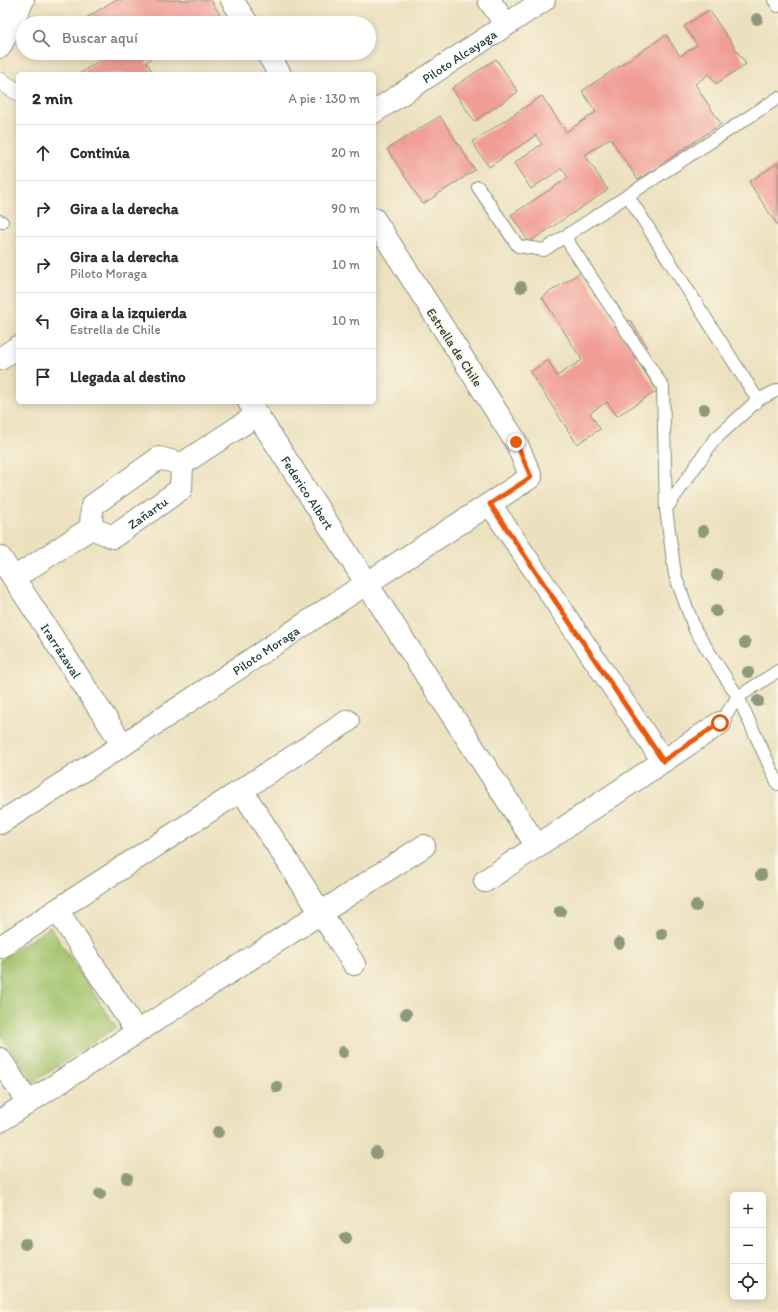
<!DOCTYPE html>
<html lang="es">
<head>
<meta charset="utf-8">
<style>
  :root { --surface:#fff; --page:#f2f2f3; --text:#2b2b33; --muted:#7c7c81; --line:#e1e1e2 }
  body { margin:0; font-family:Itim,sans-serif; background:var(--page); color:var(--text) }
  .controls { position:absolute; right:12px; bottom:12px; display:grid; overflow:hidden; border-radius:6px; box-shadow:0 2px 10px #0003 }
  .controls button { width:36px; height:36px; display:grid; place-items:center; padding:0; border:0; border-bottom:1px solid var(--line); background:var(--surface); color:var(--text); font:20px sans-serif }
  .stop { position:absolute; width:12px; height:12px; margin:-9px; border:3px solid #ea580c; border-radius:50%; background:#fff }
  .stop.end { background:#ea580c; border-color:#fff; box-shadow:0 1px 4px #0008 }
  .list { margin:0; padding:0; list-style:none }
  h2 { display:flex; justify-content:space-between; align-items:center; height:52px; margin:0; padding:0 16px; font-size:17px }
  h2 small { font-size:13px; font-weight:400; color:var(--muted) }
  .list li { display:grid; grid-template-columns:26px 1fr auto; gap:12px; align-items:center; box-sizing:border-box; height:56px; padding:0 16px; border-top:1px solid var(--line) }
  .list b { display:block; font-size:15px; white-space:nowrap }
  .list p { margin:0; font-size:13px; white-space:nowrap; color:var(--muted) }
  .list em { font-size:13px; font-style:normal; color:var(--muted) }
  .icon { flex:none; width:22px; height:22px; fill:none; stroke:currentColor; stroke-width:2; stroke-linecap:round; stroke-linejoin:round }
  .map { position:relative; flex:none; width:778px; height:1312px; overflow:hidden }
  .search { position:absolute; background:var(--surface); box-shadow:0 2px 10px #0003; left:16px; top:16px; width:360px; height:44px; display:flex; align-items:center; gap:10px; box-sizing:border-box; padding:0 14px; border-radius:22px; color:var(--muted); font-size:15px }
  .panel { position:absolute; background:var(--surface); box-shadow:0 2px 10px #0003; left:16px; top:72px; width:360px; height:332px; border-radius:6px }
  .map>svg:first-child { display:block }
  .green { fill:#a1c36c; stroke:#608050 }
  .building { fill:#f09d96 }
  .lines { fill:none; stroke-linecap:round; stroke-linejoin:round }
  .service-casing { stroke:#868f7a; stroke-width:14 }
  .pedestrian-casing { stroke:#868f7a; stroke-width:18 }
  .minor-casing { stroke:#868f7a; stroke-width:24 }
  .primary-casing { stroke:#868f7a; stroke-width:24 }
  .service { stroke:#fff; stroke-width:12 }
  .pedestrian { stroke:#fff; stroke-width:17 }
  .minor { stroke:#fff; stroke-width:22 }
  .primary { stroke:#fff; stroke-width:22 }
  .tree { fill:#8d997a }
  .route { stroke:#ea580c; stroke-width:5 }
  .labels { text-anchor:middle; stroke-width:4; stroke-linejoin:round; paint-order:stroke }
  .street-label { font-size:13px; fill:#1f3d34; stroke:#fcf5e5 }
</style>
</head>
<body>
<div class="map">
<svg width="778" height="1312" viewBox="0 0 778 1312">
  <rect width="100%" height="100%" fill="#fcf5e5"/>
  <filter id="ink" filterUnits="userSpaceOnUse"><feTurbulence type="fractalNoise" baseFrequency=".025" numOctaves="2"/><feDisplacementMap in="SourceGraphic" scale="8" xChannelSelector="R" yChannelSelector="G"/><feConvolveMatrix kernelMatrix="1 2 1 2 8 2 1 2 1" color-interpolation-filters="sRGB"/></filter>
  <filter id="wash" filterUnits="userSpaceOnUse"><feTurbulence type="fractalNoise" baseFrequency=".012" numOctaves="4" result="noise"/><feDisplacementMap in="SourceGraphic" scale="16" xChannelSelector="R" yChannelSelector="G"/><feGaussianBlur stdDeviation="0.9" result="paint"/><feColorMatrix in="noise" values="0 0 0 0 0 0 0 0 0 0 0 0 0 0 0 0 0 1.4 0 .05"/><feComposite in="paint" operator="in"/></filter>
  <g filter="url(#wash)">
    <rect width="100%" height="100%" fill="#ece1bf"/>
    <path class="green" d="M50,927L116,1027L33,1083L0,1033V960Z"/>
    <g id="blocks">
      <path class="building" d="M115,0H211L220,15L207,23H78Z
        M709,10L746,64L716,84L709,74L695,84L721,124L638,180L610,138L585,155L608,190L529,242L511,215L568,178L562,168L531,189L514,163L542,144L536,135L489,167L472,142L542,96L566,132L596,112L582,91L666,35L680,56L697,45L684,26Z
        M96,53H160L146,62L154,74H79L100,60Z
        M496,59L518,92L474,121L452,88Z
        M440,116L475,170L423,204L387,149Z
        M778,163V226L749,182Z
        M581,272L618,328L630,320L647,346L634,355L657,391L617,416L607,402L590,413L600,429L577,444L530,372L548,360L557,376L582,360L542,297Z"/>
    </g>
  </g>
  <g filter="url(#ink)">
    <use href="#blocks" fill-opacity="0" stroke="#868f7a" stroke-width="1"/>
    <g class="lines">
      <g class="service-casing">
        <path id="service" d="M774,0L778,6
          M478,187L518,246L544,250L778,98
          M628,196L758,400
          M0,221L2,222
          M565,237L663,387L666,509L675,575L695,630L738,697L778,784
          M666,509L714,440L758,400L778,390
          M720,723L738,697L778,671"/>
      </g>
      <g class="pedestrian-casing">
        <path id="pedestrian" d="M0,81L18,92"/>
      </g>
      <g class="minor-casing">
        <g id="minor">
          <path d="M232,0L247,23"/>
          <path d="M489,0L506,25"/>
          <path d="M0,47L23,0"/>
          <path d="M267,53L280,74"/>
          <path id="s1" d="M374,112L544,0"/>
          <path d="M0,359L18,347"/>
          <path id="s2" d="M249,402L537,846"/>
          <path d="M490,504L663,761"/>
          <path d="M91,528L92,506L159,458L182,464L257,415"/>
          <path id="s3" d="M91,528L113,537L181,489L182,464"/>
          <path id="s4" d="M0,557L123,745"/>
          <path d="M14,578L91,528"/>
          <path d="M242,791L354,964"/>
          <path id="s5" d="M0,823L123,745L341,600L531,477L516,442L374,219"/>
          <path d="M485,881L720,723"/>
          <path d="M57,910L137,1032"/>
          <path d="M0,947L348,721"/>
          <path d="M0,1059L28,1103"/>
          <path d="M0,1121L424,846"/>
        </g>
      </g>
      <g class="primary-casing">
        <path id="primary" d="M0,11L9,0"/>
      </g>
      <use href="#service" class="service"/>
      <use href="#pedestrian" class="pedestrian"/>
      <use href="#minor" class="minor"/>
      <use href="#primary" class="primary"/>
    </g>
    <g class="tree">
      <circle cx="757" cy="19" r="6"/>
      <circle cx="521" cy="287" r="6"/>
      <circle cx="704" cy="409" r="6"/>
      <circle cx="703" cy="531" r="6"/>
      <circle cx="717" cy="575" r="6"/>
      <circle cx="716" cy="611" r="6"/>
      <circle cx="745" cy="643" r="6"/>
      <circle cx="748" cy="672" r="6"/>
      <circle cx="758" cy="701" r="6"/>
      <circle cx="761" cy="875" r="6"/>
      <circle cx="696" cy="906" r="6"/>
      <circle cx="560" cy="911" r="6"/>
      <circle cx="662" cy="934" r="6"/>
      <circle cx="619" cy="943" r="6"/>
      <circle cx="406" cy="1014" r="6"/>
      <circle cx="343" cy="1052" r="6"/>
      <circle cx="277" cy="1087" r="6"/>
      <circle cx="218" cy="1132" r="6"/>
      <circle cx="376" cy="1153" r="6"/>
      <circle cx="127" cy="1178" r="6"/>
      <circle cx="100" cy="1194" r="6"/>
      <circle cx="346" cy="1238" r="6"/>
      <circle cx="25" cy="1244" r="6"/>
    </g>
  </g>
  <g class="lines" filter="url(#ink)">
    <path class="route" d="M516,442L531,477L490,504L663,761L720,723"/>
  </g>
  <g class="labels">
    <g class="street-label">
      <text dy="5" stroke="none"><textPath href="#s1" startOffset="102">Piloto Alcayaga</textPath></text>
      <text transform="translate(455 347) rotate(57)" y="5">Estrella de Chile</text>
      <text dy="5" stroke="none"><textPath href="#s2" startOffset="108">Federico Albert</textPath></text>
      <text dy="5" stroke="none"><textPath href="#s3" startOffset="66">Zañartu</textPath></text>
      <text dy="5" stroke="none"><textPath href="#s5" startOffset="317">Piloto Moraga</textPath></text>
      <text dy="5" stroke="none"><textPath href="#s4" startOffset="112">Irarrázaval</textPath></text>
    </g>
  </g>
</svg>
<div class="controls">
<button>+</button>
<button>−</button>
<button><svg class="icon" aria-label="locate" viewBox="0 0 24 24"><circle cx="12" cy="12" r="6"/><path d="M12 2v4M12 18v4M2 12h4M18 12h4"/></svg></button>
</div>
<div class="stop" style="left:720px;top:723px"></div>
<div class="stop end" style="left:516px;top:442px"></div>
<div class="search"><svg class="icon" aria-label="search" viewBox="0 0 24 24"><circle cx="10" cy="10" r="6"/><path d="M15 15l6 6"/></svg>Buscar aquí</div>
<section class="panel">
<h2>2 min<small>A pie · 130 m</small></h2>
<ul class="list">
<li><svg class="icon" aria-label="ahead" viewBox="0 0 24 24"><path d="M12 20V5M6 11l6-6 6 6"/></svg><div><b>Continúa</b></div><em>20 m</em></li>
<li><svg class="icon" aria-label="right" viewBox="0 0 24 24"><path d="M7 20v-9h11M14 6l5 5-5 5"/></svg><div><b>Gira a la derecha</b></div><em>90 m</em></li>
<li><svg class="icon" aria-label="right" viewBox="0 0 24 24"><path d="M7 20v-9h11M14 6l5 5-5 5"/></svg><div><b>Gira a la derecha</b><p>Piloto Moraga</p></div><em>10 m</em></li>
<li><svg class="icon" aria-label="left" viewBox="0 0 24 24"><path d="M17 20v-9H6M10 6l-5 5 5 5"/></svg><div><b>Gira a la izquierda</b><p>Estrella de Chile</p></div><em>10 m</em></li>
<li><svg class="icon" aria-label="arrive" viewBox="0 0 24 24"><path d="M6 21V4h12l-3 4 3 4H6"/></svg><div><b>Llegada al destino</b></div></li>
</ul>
</section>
</div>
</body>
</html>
